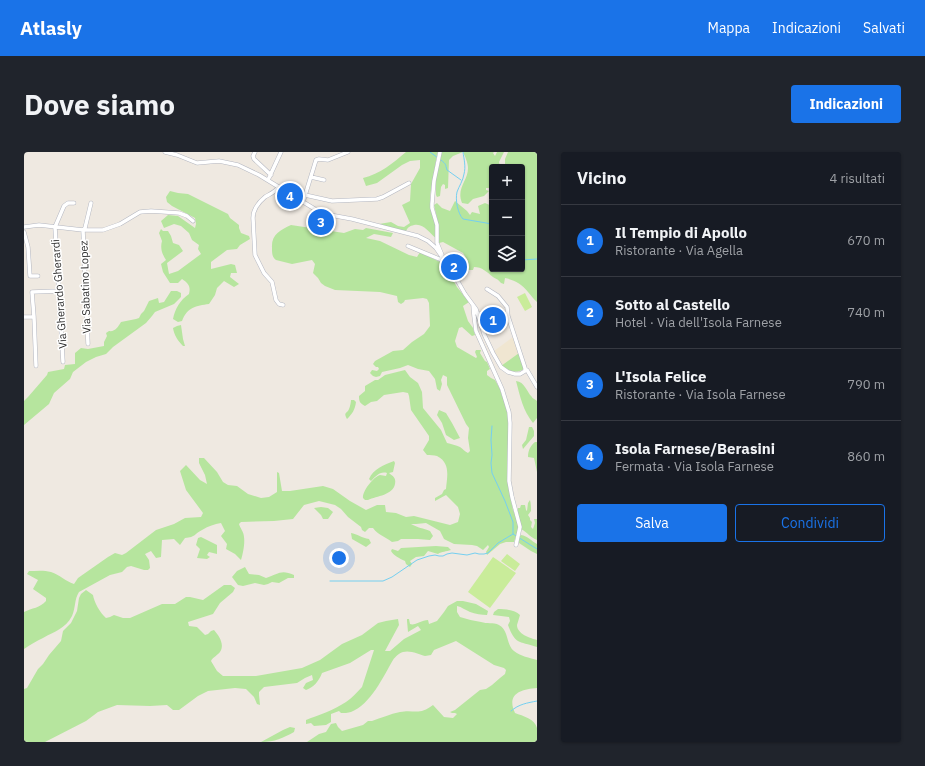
<!DOCTYPE html>
<html lang="it">
<head>
<meta charset="utf-8">
<style>
  :root { --surface:#171b24; --page:#20242c; --text:#f1f3f6; --muted:#9ea1a6; --line:#363941; --accent:#1a73e8 }
  body { margin:0; font-family:"IBM Plex Sans",sans-serif; background:var(--page); color:var(--text) }
  .controls { position:absolute; right:12px; top:12px; display:grid; overflow:hidden; border-radius:4px; box-shadow:0 1px 3px #0004 }
  .controls button { width:36px; height:36px; display:grid; place-items:center; padding:0; border:0; border-bottom:1px solid var(--line); background:var(--surface); color:var(--text); font:20px sans-serif }
  .you { position:absolute; left:315px; top:406px; width:14px; height:14px; margin:-10px; border:3px solid #fff; border-radius:50%; background:#1a73e8; box-shadow:0 0 0 6px #1a73e833 }
  .badge { display:grid; place-items:center; width:26px; height:26px; border-radius:50%; background:var(--accent); color:#fff; font-size:13px; font-weight:700 }
  .pin { position:absolute; translate:-50% -50%; border:2px solid #fff; box-shadow:0 1px 4px #0006 }
  .list { margin:0; padding:0; list-style:none }
  h2 { display:flex; justify-content:space-between; align-items:center; height:52px; margin:0; padding:0 16px; font-size:17px }
  h2 small { font-size:13px; font-weight:400; color:var(--muted) }
  .list li { display:grid; grid-template-columns:26px 1fr auto; gap:12px; align-items:center; box-sizing:border-box; height:72px; padding:0 16px; border-top:1px solid var(--line) }
  .list b { display:block; font-size:15px; white-space:nowrap }
  .list p { margin:0; font-size:13px; white-space:nowrap; color:var(--muted) }
  .list em { font-size:13px; font-style:normal; color:var(--muted) }
  .actions { display:flex; gap:8px; padding:12px 16px }
  .actions a { flex:1; padding:9px 0; border:1px solid var(--accent); border-radius:4px; text-align:center; font-size:14px; color:var(--accent) }
  .actions .main { background:var(--accent); color:#fff }
  .icon { flex:none; width:22px; height:22px; fill:none; stroke:currentColor; stroke-width:2; stroke-linecap:round; stroke-linejoin:round }
  .map { position:relative; flex:none; width:513px; height:590px; overflow:hidden; border-radius:4px }
  header { display:flex; align-items:center; gap:24px; box-sizing:border-box; height:56px; padding:0 20px; background:var(--accent); color:#fff }
  header strong { font-size:19px }
  nav { display:flex; gap:22px; margin-inline-start:auto; font-size:14px }
  .intro { display:flex; align-items:center; justify-content:space-between; box-sizing:border-box; height:96px; padding:0 24px }
  h1 { margin:0; font-size:28px }
  .button { padding:10px 18px; border-radius:4px; background:var(--accent); color:#fff; font-size:14px; font-weight:700 }
  main { display:flex; gap:24px; padding:0 24px }
  aside { flex:1; background:var(--surface); border-radius:4px; box-shadow:0 1px 3px #0004 }
  .map>svg:first-child { display:block }
  .education { fill:#f0e6d1 }
  .green { fill:#b6e59e }
  .pitch { fill:#c9ec9a }
  .lines { fill:none; stroke-linecap:round; stroke-linejoin:round }
  .stream { stroke:#75cff0; stroke-width:1 }
  .minor-casing { stroke:#b4b7c1; stroke-width:4.5 }
  .minor { stroke:#fff; stroke-width:3.5 }
  .labels { text-anchor:middle; stroke-width:3; stroke-linejoin:round; paint-order:stroke }
  .street-label { font-size:11px; fill:#2e2e2e; stroke:#fff }
</style>
</head>
<body>
<header>
<strong>Atlasly</strong>
<nav><a>Mappa</a><a>Indicazioni</a><a>Salvati</a></nav>
</header>
<div class="intro"><h1>Dove siamo</h1><a class="button">Indicazioni</a></div>
<main>
<div class="map">
<svg width="513" height="590" viewBox="0 0 513 590">
  <rect width="100%" height="100%" fill="#efe9e1"/>
  <path class="education" d="M489,185L495,201L477,214L470,199Z"/>
  <path class="green" d="M382,0H414L413,3L406,44L407,57L412,73V86C405,81 400,71 390,73C386,74 384,75 382,79L375,78L355,72L367,70L374,74L380,75L386,71L378,53L386,49L387,32L396,16V8L386,9L378,13L353,31L342,34L339,26C356,22 369,11 382,0Z
    M418,0H470L469,1L471,4L473,0H480L475,10L476,15H468V19L466,17L465,20L468,26L467,36H462V38L465,39L460,44L449,47L444,52L438,51C432,36 444,29 444,16C444,11 441,4 439,0L429,4L425,8L424,36L421,37V33L419,32L417,35L416,44L413,45L412,43V24Z
    M484,0H513V150C509,147 507,143 504,140C498,132 490,128 481,126L480,132L477,131C474,127 472,127 469,125C463,120 458,115 450,115L449,118H443L442,115L444,109L439,101L419,90L415,91V75L410,53L413,51L418,56L426,59L431,49L443,59L446,63L448,60L456,62L454,54L461,51L468,54V117H498V15H481V7Z
    M146,39L154,41L164,42L204,62L206,66L215,73V76L217,81L225,84L226,87L216,93L213,97L203,98L187,110V117L207,112L211,113L213,121H207L206,125L215,132L210,135L200,129L193,136L191,143L185,152C172,154 163,155 158,169L154,170L149,167C151,157 156,148 165,142C167,134 164,131 158,127L154,131H146L139,120L137,112L142,108C138,102 136,96 138,89L135,81L137,77L139,79H144L147,84L149,91L155,93L159,99L143,111L145,122L154,119L177,102L174,97L175,93L168,88L165,81L157,74L150,72L140,76L137,69L144,63L154,64L171,76L172,72L171,66L148,54L143,50L142,45Z
    M267,73L320,81L331,77L339,78L342,76L369,81L367,85L350,82L342,86L356,89L385,103L393,105L396,100L420,112L433,135L445,150L439,154L444,169L449,176L451,183L448,184L438,175L435,176L431,189L433,195L452,206L453,205L451,200L452,198H457L456,201L461,209L463,210L466,217L463,219V223L467,226L471,228L476,237L478,244L480,248L485,268L484,334L489,358L492,364L495,373L493,381L490,390H482L476,392L463,403L462,400L465,395L464,393L459,398L453,394L448,393L430,392L420,387L416,379L402,371L392,372H387C394,376 399,376 406,379L409,384L406,388L394,387H377L374,389L368,390C362,385 354,383 349,376H345L341,380L338,378L337,375L324,365L317,357L311,353L295,349L280,353L269,367L250,369L217,370L215,372C216,376 220,380 220,385C221,391 219,402 217,408L211,402L202,397L203,392L197,384L201,379L197,371C190,372 185,374 178,378C170,382 172,385 161,386L156,393L150,387L138,388L137,405L132,406L127,399L121,402L125,408L126,416L124,418H120L107,414L103,415L98,420L86,423L55,440C50,448 52,455 48,464C41,477 31,479 19,486C12,489 6,493 0,497V460C8,456 16,456 22,449V446L9,437L14,428L3,422L5,419C12,419 20,418 27,420C36,423 41,429 50,432L54,426L84,405L91,401L98,403L102,401L132,378L150,372L161,366L177,365L179,361L162,338L156,319L162,313L176,328L183,332L181,323L175,311V306H180L193,320L199,330L204,333L213,334L224,342L237,346L245,345L253,340V320L255,321L258,339H266L299,334L309,337L326,349L342,358L353,353H361L362,360L372,361L382,365L390,364L426,373L434,370L436,362L434,355L422,343L411,349V346L418,342L420,338L422,337C423,325 427,311 413,304C410,303 406,303 403,303L399,298L405,288V284L387,258L385,244L384,241L379,240L360,243L353,249L347,250L341,254C336,251 335,250 335,244L341,239V234L351,228H354L361,223L381,218L386,225L394,231L398,240L399,256L417,278L423,291C427,292 432,293 436,295C439,297 440,299 444,301L446,299L444,286L445,276L442,272L423,233V225L419,223L417,228L418,232L416,239L413,237L411,227L405,219L394,217L384,213L376,216L358,220L356,224L352,225L349,224L346,221L348,218L353,219L355,217L354,215H352L349,212L351,209L369,199L379,198L388,190L400,182L406,174L405,151L403,147L399,146L381,148L380,150L377,152L374,150L373,144L356,140L311,138L301,134L297,131L294,126L289,121L291,112L288,108L268,112L252,108C248,105 248,101 248,96C247,83 256,78 267,73Z
    M147,139H153L157,141V145L150,152L131,160L128,164L122,171L89,195L82,202L72,205L62,210L49,220L46,227L30,241L25,252L0,273V249L4,245L23,223L24,220L40,217L41,213L51,212V201L57,196L64,197L80,194V190L83,184L82,181L85,179C91,180 94,175 97,170L112,167L115,166L117,162L120,159L125,149L134,146L135,151L140,150Z
    M157,173L159,187L161,194H159C154,189 150,183 149,176L153,174Z
    M495,201L500,217C491,222 485,219 477,214Z
    M492,229C501,230 502,239 508,245C508,246 512,248 513,249V266L509,271C499,259 496,244 492,229Z
    M327,248H330L332,250C331,258 328,262 323,267C319,260 323,262 325,257C326,255 327,250 327,248Z
    M415,258L422,261L428,271L436,286L430,288L422,283L418,271L413,263Z
    M505,275H508L510,279V284L499,297L498,293L502,288Z
    M511,290H513V320L510,306L504,305C504,299 506,294 511,290Z
    M370,309L371,311L369,320L365,321C370,325 372,326 371,332C369,343 353,344 344,348H341L339,346C338,340 349,325 356,323C358,323 360,324 362,324L363,321C356,319 352,324 347,329L345,327C349,317 360,313 370,309Z
    M506,348C507,352 507,355 507,359L504,363L506,366V368L508,370L507,375L509,377L511,371L510,367H513V388C507,386 503,380 497,377L494,363V356H496L497,353H501L502,358L503,359L504,351Z
    M297,355L304,356L309,360L304,367H299L297,363L290,356Z
    M327,381C333,382 338,386 345,387L347,391L342,395L328,387Z
    M497,383C504,384 507,389 513,392V402L507,399L495,391C494,388 495,385 497,383Z
    M177,385L193,393V402L185,400L183,403L186,405L183,407L173,406L176,397L172,393L174,386Z
    M412,394L424,395L427,398C422,400 418,399 414,402L404,399L400,404L392,405L386,409L388,412L386,415L382,412L381,409C375,406 370,404 367,399L368,397L374,399L377,396Z
    M221,415L225,422L235,423L242,426C254,422 257,417 270,423V426H264L255,431L248,430L244,432L240,433L231,431L219,434L214,433L208,425L213,419Z
    M200,433H207L211,436L209,440L196,451L189,462L164,470L165,474L173,475L181,483L184,482L187,479L190,478C195,484 201,492 196,500C194,503 189,505 187,509L193,519L199,524H232L278,516L296,508L318,492L338,483L354,471L362,469L374,467L375,473L361,499H366L380,487L397,478L394,474L384,480L383,469V467H385L386,472C391,474 397,468 404,468L405,472L413,469L420,460L424,454L433,449H439L452,452L464,459L463,463C458,463 451,462 446,460C441,458 438,455 433,454V460L436,465C443,467 450,469 457,470C463,472 469,470 475,473C485,478 482,493 490,499C496,504 506,506 513,508V536C497,537 482,542 491,561C499,564 511,567 513,576C513,580 513,586 513,590H283L295,582L302,580L307,572L312,571L314,575L318,579L339,573L344,569H348C357,566 366,562 376,560C390,557 395,564 409,553L420,565L429,566L433,562L431,561H428L426,560L431,558L456,538L462,537L468,533L476,526L481,522L482,518L480,516L470,513L432,489L410,498L407,503L401,504C395,502 386,498 379,500C375,501 371,505 369,508C359,525 347,552 327,560C324,561 320,561 317,561L315,559L307,562V570L302,573L290,574L287,571L282,572V568C295,563 310,558 322,550C328,546 333,540 338,535L350,498H347L326,511L298,521C295,529 290,535 282,538L279,536L282,531L289,528L288,523L281,526L273,531L240,535L235,540V543L236,553L233,552L230,545L222,537L211,536L184,539L174,544L155,558H149L143,553L126,554L93,553L74,560L62,569L21,590H0V537L3,536L14,517L19,512L25,503L37,489L39,479L47,471L53,459L55,446L57,442L62,438L69,443C70,450 76,461 82,466L86,465L90,463L99,466H106L138,452H151L162,445H166L179,448Z
    M474,457C481,457 491,458 496,463C495,466 494,470 493,473C493,482 506,486 513,488V495C494,489 491,492 484,473L486,469L485,465L469,463L470,460Z
    M266,575L271,576L270,580C259,586 251,590 237,590L259,578Z"/>
  <path class="pitch" d="M501,141L508,155L501,159L493,145Z
    M483,402L496,412L491,419L477,409Z
    M469,405L492,421L466,456L444,440Z"/>
  <g class="lines">
    <path class="stream" d="M406,0L414,6
      M439,0C440,7 442,15 440,22C439,29 435,34 433,40C431,48 434,62 439,67L468,72
      M417,8C423,13 421,12 423,18L437,28
      M498,108L513,107
      M468,274L467,288L468,303L467,311L468,321L481,349L489,370V382L513,397
      M306,429H359L368,425L393,408L405,404L411,403L415,404H419L423,402L428,401L443,403L451,401L455,402H460L464,401L474,391L489,382
      M487,559C495,552 503,551 513,549"/>
    <g class="minor-casing">
      <path id="minor" d="M141,0L153,3L173,11L195,9L214,13L235,23L294,59L306,63L328,67L394,84L404,89L412,96L429,121L441,142L452,157L460,182L469,201L477,215L484,220L491,222H496L501,219V216L484,164L483,155L474,144L463,137
        M231,0L229,4L230,7L247,23
        M416,0L410,29L408,52V56L413,73V91L418,103
        M287,25L300,28
        M244,28L257,0
        M255,35C251,40 246,42 241,45C235,50 229,58 229,66L231,103L240,121L248,130L252,148L255,152L259,153
        M281,43L308,49L353,47L359,45L385,31
        M279,50L292,8L295,7L304,8L324,0
        M0,75L15,73L59,78H79L96,72L116,60L127,59L155,61L163,64L169,69
        M0,80L4,95L6,124H14
        M384,94L420,109
        M449,153L450,164L452,179L478,237L485,260L486,271L485,329L488,345L496,375L492,393
        M454,162H473
        M0,165H10L8,140L35,139
        M10,165L12,214
        M64,192L59,78L61,76L67,51
        M39,210L31,75L40,54L44,51H50
        M503,218L513,235"/>
    </g>
    <use href="#minor" class="minor"/>
  </g>
  <g class="labels">
    <g class="street-label">
      <text transform="translate(61 135) rotate(-92)" y="4">Via Sabatino Lopez</text>
      <text transform="translate(35 142) rotate(-94)" y="4">Via Gherardo Gherardi</text>
    </g>
  </g>
</svg>
<div class="controls">
<button>+</button>
<button>−</button>
<button><svg class="icon" aria-label="layers" viewBox="0 0 24 24"><path d="M12 4l9 5-9 5-9-5zM3 14l9 5 9-5"/></svg></button>
</div>
<div class="you"></div>
<div class="pin badge" style="left:469px;top:168px">1</div>
<div class="pin badge" style="left:430px;top:115px">2</div>
<div class="pin badge" style="left:297px;top:70px">3</div>
<div class="pin badge" style="left:266px;top:44px">4</div>
</div>
<aside>
<h2>Vicino<small>4 risultati</small></h2>
<ul class="list">
<li><span class="badge">1</span><div><b>Il Tempio di Apollo</b><p>Ristorante · Via Agella</p></div><em>670 m</em></li>
<li><span class="badge">2</span><div><b>Sotto al Castello</b><p>Hotel · Via dell'Isola Farnese</p></div><em>740 m</em></li>
<li><span class="badge">3</span><div><b>L'Isola Felice</b><p>Ristorante · Via Isola Farnese</p></div><em>790 m</em></li>
<li><span class="badge">4</span><div><b>Isola Farnese/Berasini</b><p>Fermata · Via Isola Farnese</p></div><em>860 m</em></li>
</ul>
<div class="actions"><a class="main">Salva</a><a>Condividi</a></div>
</aside>
</main>
</body>
</html>
